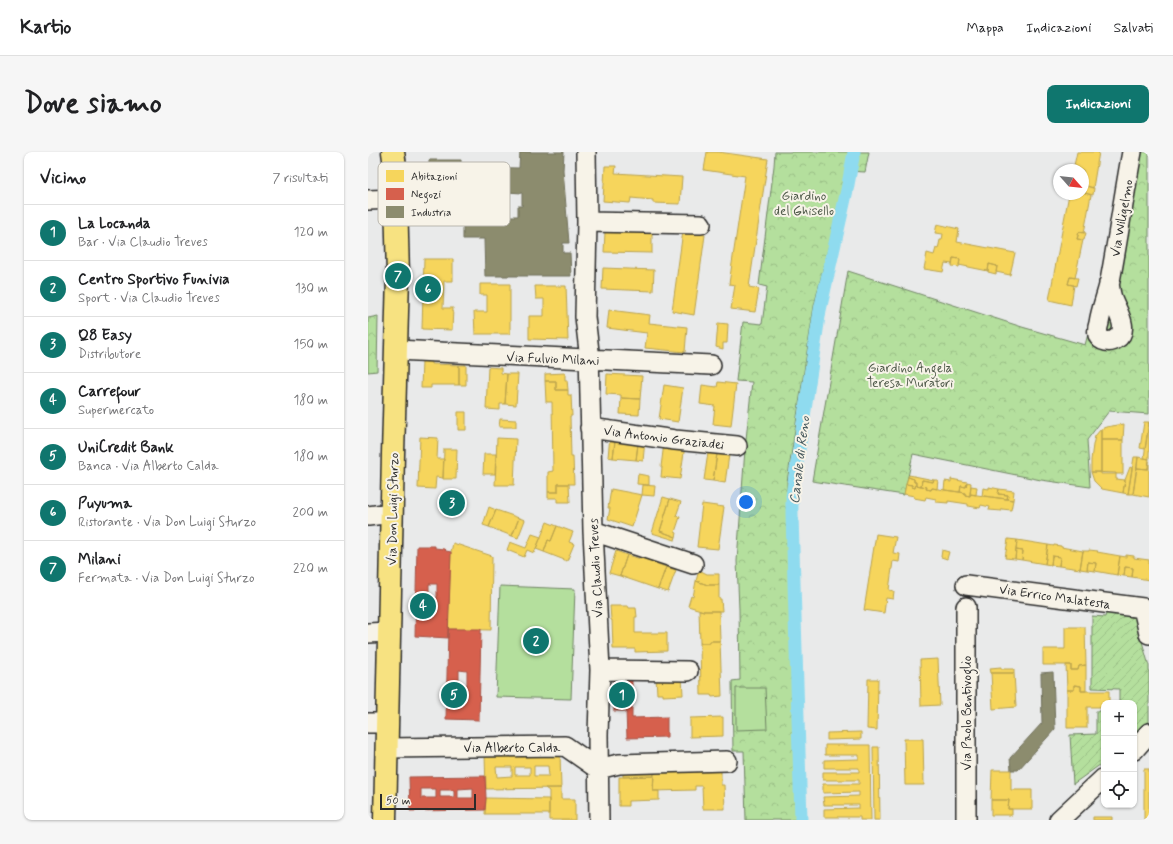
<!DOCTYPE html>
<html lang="it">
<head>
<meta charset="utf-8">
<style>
  :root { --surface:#fff; --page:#f6f6f6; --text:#202124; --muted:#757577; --line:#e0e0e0; --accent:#0f766e }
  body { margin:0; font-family:Mynerve,sans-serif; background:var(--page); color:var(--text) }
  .controls { position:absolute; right:12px; bottom:12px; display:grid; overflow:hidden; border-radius:8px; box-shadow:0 1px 3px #0004 }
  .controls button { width:36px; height:36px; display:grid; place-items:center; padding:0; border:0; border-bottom:1px solid var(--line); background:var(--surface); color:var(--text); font:20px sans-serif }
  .compass { position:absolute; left:685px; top:12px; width:36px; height:36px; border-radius:50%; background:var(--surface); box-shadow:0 1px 3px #0004; rotate:117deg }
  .scale { position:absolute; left:12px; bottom:10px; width:96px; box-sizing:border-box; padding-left:4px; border:2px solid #2b2b2b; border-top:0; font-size:11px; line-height:14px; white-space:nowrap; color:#2b2b2b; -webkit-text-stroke:3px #f7f3e8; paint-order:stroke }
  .you { position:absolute; left:378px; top:350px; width:14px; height:14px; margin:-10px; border:3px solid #fff; border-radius:50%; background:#1a73e8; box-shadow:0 0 0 6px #1a73e833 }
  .badge { display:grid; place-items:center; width:26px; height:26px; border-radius:50%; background:var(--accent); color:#fff; font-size:13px; font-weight:700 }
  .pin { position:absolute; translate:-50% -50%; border:2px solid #fff; box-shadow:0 1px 4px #0006 }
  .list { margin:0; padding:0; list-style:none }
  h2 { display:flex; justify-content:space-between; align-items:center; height:52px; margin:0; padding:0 16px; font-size:17px }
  h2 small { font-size:13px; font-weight:400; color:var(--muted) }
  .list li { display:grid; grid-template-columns:26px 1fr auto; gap:12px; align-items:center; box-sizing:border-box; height:56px; padding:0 16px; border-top:1px solid var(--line) }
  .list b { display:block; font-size:15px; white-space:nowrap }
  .list p { margin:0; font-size:13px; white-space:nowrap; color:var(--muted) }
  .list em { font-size:13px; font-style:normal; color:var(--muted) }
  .icon { flex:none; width:22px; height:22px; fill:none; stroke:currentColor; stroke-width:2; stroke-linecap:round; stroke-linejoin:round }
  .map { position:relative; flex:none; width:781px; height:668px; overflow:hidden; border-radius:8px }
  header { display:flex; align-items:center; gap:24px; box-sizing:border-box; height:56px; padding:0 20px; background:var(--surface); border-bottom:1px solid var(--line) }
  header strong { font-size:19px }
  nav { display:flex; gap:22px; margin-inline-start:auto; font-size:14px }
  .intro { display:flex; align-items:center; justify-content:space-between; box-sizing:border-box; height:96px; padding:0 24px }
  h1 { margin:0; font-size:28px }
  .button { padding:10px 18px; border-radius:8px; background:var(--accent); color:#fff; font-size:14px; font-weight:700 }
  main { display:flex; gap:24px; padding:0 24px }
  aside { flex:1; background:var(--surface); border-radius:8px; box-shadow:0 1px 3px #0004 }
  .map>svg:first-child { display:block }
  .park { fill:url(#park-crowns); stroke:#708564 }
  .garden { fill:url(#garden-furrows); stroke:#708564 }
  .pitch { fill:#b4df9d; stroke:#708564 }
  .homes { fill:#f6d55c; stroke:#b9a24d; fill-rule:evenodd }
  .shops { fill:#d6604d; stroke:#a35043; fill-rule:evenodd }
  .industry { fill:#8c8c6e; stroke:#6f6f5a }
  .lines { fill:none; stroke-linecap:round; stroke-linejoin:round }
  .canal { stroke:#8fdbef; stroke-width:13 }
  .minor-casing { stroke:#2b2b2b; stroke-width:22 }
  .major-casing { stroke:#2b2b2b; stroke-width:25 }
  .minor { stroke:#f7f3e8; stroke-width:19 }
  .major { stroke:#f7e281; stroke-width:22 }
  .labels { text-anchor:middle; stroke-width:4; stroke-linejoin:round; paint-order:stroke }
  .park-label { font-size:13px; fill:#4d5848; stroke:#f7f3e8 }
  .street-label { font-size:13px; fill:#2b2b2b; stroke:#f7f3e8 }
  .water-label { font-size:14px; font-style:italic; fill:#44575c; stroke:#f7f3e8 }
  .key { fill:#f7f3e8; stroke:#bab7af; stroke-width:1 }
  .key-label { font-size:11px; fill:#2b2b2b }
</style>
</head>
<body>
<header>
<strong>Kartio</strong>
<nav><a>Mappa</a><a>Indicazioni</a><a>Salvati</a></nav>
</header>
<div class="intro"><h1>Dove siamo</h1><a class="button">Indicazioni</a></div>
<main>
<aside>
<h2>Vicino<small>7 risultati</small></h2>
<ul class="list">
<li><span class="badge">1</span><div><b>La Locanda</b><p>Bar · Via Claudio Treves</p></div><em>120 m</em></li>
<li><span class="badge">2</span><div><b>Centro Sportivo Funivia</b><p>Sport · Via Claudio Treves</p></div><em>130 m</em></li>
<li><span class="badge">3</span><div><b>Q8 Easy</b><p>Distributore</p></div><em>150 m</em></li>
<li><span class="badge">4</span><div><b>Carrefour</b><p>Supermercato</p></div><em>180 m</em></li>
<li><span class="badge">5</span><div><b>UniCredit Bank</b><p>Banca · Via Alberto Calda</p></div><em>180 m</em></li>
<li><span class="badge">6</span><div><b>Puyuma</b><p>Ristorante · Via Don Luigi Sturzo</p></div><em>200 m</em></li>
<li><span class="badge">7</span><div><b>Milani</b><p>Fermata · Via Don Luigi Sturzo</p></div><em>220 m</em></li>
</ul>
</aside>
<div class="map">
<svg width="781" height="668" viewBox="0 0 781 668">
  <defs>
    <pattern id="park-crowns" width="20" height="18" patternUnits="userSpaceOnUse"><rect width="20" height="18" fill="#b4df9d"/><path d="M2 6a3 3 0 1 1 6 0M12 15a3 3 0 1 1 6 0" fill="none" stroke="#9bc087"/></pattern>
    <pattern id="garden-furrows" width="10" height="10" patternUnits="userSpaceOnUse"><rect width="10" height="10" fill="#b4df9d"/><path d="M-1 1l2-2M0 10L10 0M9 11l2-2" fill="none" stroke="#9bc087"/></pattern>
  </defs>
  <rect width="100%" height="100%" fill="#e9eaea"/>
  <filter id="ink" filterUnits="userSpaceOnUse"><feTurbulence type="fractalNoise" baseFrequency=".025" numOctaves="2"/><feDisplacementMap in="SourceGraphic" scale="8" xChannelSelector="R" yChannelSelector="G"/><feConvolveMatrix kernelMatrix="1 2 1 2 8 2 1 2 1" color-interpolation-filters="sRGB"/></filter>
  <g filter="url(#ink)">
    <path class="park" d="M407,0H501L497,20L479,19L446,154L419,330L428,668H378L376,599H365L364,529L372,528L371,457L369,409L377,297L384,230L368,229L375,170L394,172L399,135L391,133L406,14Z
      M770,0H781V262L741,259L719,288L722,335L673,328L545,302L536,343L444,329L480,119L654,175L717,193Z
      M10,164L9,219L0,220V166Z"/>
    <path class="garden" d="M739,458L767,465L781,514V571L779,575L766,588V551H751V537L724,536V464L737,465Z
      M728,559H736V610L705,632L702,583L728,582Z"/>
    <path class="pitch" d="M132,434L207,437L203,547L128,545Z
      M397,536L399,577L368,578V536Z"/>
    <path class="homes" d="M339,0H350L400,7L381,135L391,137L387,160L363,157L367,133L361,132L377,24L336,18Z
      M709,0H731L725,36L718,34L717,41L723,43L716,81L711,80L709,87L715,88L707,126L702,125L700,132L706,133L703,153L681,148L701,42H715V18H705Z
      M237,14H248L247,21L314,25L312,52L285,51V48L263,46L262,51L235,49Z
      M718,34L726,36L725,43L717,41Z
      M569,72L591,77L589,90L647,101L642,123L628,120L629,114L621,112L620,119L591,113L592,107L585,106L584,112L577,111L575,120L556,117L559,101L566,103L568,96L570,97L572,88H574L575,82L567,81Z
      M315,79L337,83L326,163L304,159Z
      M237,80H284V101L236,100Z
      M711,80L718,81L716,88L709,87Z
      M585,106L592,107L591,115L584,114Z
      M56,107H85V129H76L75,156H85L84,178L54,177Z
      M621,112L629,114L628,122L620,120Z
      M235,116L286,118L285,139L234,137Z
      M702,125L710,126L708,134L700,132Z
      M112,132H142V182H107L106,160H119V143H112Z
      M167,134H198L200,188L161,187V164H176V147H168Z
      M241,158L282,163L281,171L319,175L317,200L277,196L279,181L239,176Z
      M350,171L360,172L359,191H355V197L348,195Z
      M54,209H63V212L91,213V233H63V236H53Z
      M91,213H98V233H91Z
      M120,215L133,216V221L139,222L137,252H132V258L118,257Z
      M197,221V228H199L200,238H188V229H177V222Z
      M139,222H150L148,253L137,252Z
      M239,222L274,224L272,247L253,246V243L238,242Z
      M177,229H188V238H200V243H203L204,264H202L203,305H205L206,332H190V340H180V320L185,319L184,250H178Z
      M350,230L368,232L363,274L345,272L347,254L332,252L334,233L349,235Z
      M296,233L315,236L310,270L291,267Z
      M253,246L272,247L271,263L252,262Z
      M90,260H98V278H90Z
      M132,267L148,268V275H131Z
      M776,270H781L777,297L772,296Z
      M781,270V307L776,306Z
      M756,272L755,288H733V277L738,275Z
      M733,277V320H723V308L725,293L727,284Z
      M242,284L277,288L275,309L268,308L270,292L247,289L245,306L240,305Z
      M52,285L70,286L69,307H76L75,326L68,325L67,337L50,336Z
      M129,286L148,287L146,333H127Z
      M733,288H755V322H733Z
      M247,289L270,292L268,308L245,306Z
      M296,291L317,294L312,327L293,325L294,315H293Z
      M341,294L350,295L345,329L336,328Z
      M350,295L362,296L357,331L345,329Z
      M76,297H89L88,327H75Z
      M116,302H128L127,322H115Z
      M766,305H770L765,342H760Z
      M770,305L781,307L780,317L769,316Z
      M781,309V345L765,342L769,316L780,317Z
      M762,315L764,316L760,342L755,341L757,328Z
      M723,320L748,321V327L757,328L755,341L734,337L726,329Z
      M270,322L281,324V333L269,332Z
      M541,323L566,328L565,330L554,328L553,334L548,333V330H546V327L540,325Z
      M540,325L546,327V330H548L547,336L544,335V333L538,332Z
      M583,327L599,330L598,335L593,334L592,340L576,338L577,329L583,330Z
      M554,328L565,330L566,328H570L569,337L564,336L563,338L558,337L559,335L553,334Z
      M599,330L603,331L602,344L597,343V341L592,340L593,334L598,335Z
      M190,332H201L202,350H189V346H180V340H190Z
      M538,332L544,333V335L547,336L548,333L559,335L558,337L563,338L564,336L597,341V343L602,344V342L645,348L643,358L634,357V359L621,358L622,355L613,353L612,356L600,354V352L580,349V351L568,350V347L558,345L557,348L546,346V344L536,342Z
      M275,333L287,334L286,344L274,343Z
      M603,334L609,335L608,343L602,342Z
      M621,335L631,337L630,342L640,343L639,347L614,344L615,336L621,337Z
      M243,337L274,343L264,375L240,367L242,356H240Z
      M631,337L646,339L645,348L639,347L640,343L630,342Z
      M295,345L302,347L292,379L308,385L307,388L284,381Z
      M302,347L313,350L308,364L312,365L307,380L309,381L308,385L292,379Z
      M334,352L356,355L350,397L329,395Z
      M121,355L128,358L121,375L115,373Z
      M128,358L151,366L144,384L121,375Z
      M151,366L157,368L150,386L144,384Z
      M179,370L189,374L183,389L180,388L176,400L168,397Z
      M189,374L205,380L201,390L206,392L199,409L176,400L180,388L183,389Z
      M164,382L173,385L166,401L159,398L156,405L139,398L142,390L158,396Z
      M508,382L528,385L525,401L532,402L531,410L525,409L521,438L526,439L525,447L518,446L516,461L496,458Z
      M640,387L649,388L647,407L637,406Z
      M649,388L680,393L677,412L654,408L655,399L648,398Z
      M85,391L124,404L123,478L80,477L83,400Z
      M680,393L686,394V393L693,394V395L715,399L712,417L691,414L692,405L684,404L683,413L677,412Z
      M574,398L581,400L579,407L573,405Z
      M648,398L655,399L654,408L647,407Z
      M721,398L730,399L729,400L752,404L749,423L727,419L728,411L720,410L719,418L712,417L715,399H721Z
      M248,399L259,403L252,424L241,421Z
      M259,403L273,407V405L284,409V410L298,415L290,437L252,424Z
      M758,403L766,404V406L781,408V428L764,425L765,416L757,415L756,424L749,423L752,404L758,405Z
      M684,404L692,405L691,414L683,413Z
      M720,410L728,411L727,419L719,418Z
      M298,415L308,418L300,440L290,437Z
      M757,415L765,416L764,425L756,424Z
      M331,418L339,422H351V433H340L328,429Z
      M328,429L340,433H351V447H353L354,459H336L320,454L323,444L325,445Z
      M242,454H260L261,456H268L269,465H267V481H299V499L267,500V497H245L244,468H243Z
      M331,458L336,459H351L352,489H342V491H332Z
      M697,475H717L718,513L711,514L710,518H703V513H675V497H697Z
      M342,489H352L354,544L344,545L343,543H333L332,491H342Z
      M570,507L572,553L553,554L552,508Z
      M698,513H703V518H710L711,514L718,513V539H713V534L706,533V538H699Z
      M633,515V517H646V521H623L622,516Z
      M623,521H646L648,555L625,557Z
      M314,524L315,543L295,544V542H289L288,525Z
      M500,527H510L509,578L499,577Z
      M706,533L713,534V539H741V551H736V555H719V576H699V538H706Z
      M355,565V584L322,585V566Z
      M493,580V587L459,588V581Z
      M536,587H555L556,633H537Z
      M457,593H502L503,668H492V665H456V657L491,656V653H456L455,645L491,644V640L455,641V632H491V628H455V620H491V616H456V608L491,607V603H457Z
      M505,595H511L512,668H506Z
      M192,602L193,636L118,637L117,603ZM166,614H180L181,624H166ZM128,615H144V624L129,625ZM147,615H162V623H147Z
      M255,615L286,618V624L255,625Z
      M776,617H781V667L776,668Z
      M286,618H353V633H356L357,657H335L334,634H327V638L285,639Z
      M624,618H643V638H664V657H640L641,648H623Z
      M286,624L285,639H291V648L260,649V654H251V625Z
      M177,636H193V647H207V668H181V639Z
      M118,646L181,647V662H117Z
      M623,648H641L640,657H644V663H623Z
      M725,665H744V668H725Z"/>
    <path class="shops" d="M49,394H67V396L76,397L78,399L83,400L80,486L47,484ZM61,432H69V446H61Z
      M80,477H113L111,568L78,567ZM91,518L99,519V533H91Z
      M245,524H264V566L299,565V585L259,586L258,559H246Z
      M117,624L118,646L117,658L42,659L41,625ZM105,636V646H90V637ZM53,637H68V646H53ZM72,638H86V645H72Z"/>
    <path class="industry" d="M152,0H196L195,18L201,91H195V101H202L203,124H117L116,87H95V60H130V64H150V54H154V41L93,37V41L61,40V8H93V15L151,16Z
      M685,520L687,577L650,618H643L642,606L674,571L673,521Z"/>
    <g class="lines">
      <path class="canal" d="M433,668L424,363V344L452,158L479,38L486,0"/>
      <g class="minor-casing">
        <path id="minor" d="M218,0L219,70L217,165L221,199L225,379L232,518L230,583L231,668
          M0,48L28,47
          M219,70L333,72
          M741,131C742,136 742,141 744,146C748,158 763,178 748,187C743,191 732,190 730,183C729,179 730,174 731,171C733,157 739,143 742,129C750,87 756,43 764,0
          M28,198L343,213
          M222,276L307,288L369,294
          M0,364L24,361
          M225,379L325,412
          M598,433L775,456L781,482
          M598,455V668
          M0,481L21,480
          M232,518L320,519
          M0,571H19
          M18,596L197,594L230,617L251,612L359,609
          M766,598L781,581
          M691,668L736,626"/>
      </g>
      <g class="major-casing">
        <path id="major" d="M17,668L25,302L30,124L28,44L27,14L25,0"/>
      </g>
      <use href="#minor" class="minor"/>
      <use href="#major" class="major"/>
    </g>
  </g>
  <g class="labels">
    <g class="park-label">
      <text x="436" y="48">Giardino<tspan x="436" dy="15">del Ghisello</tspan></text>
      <text x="542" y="220">Giardino Angela<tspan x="542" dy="15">Teresa Muratori</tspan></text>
    </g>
    <g class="street-label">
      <text transform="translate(753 66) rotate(-80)" y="5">Via Wiligelmo</text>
      <text transform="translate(185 206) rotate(2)" y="5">Via Fulvio Milani</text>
      <text transform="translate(296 285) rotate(7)" y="5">Via Antonio Graziadei</text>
      <text transform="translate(24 357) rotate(-89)" y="5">Via Don Luigi Sturzo</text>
      <text transform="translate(227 416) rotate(-93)" y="5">Via Claudio Treves</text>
      <text transform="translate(687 444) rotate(8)" y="5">Via Errico Malatesta</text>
      <text transform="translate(598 561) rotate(-90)" y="5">Via Paolo Bentivoglio</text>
      <text x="144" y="600">Via Alberto Calda</text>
    </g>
    <g class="water-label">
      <text transform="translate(431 308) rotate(-83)" y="5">Canale di Reno</text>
    </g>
  </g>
  <rect x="10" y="10" width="132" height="64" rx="6" class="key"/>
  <rect x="18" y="18" width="18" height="12" fill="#f6d55c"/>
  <rect x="18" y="36" width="18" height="12" fill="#d6604d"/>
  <rect x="18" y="54" width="18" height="12" fill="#8c8c6e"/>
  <g class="key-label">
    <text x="43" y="28">Abitazioni</text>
    <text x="43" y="46">Negozi</text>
    <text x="43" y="64">Industria</text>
  </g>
</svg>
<div class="controls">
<button>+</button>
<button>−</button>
<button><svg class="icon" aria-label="locate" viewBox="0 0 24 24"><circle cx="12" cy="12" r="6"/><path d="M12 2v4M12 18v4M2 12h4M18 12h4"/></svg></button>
</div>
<svg class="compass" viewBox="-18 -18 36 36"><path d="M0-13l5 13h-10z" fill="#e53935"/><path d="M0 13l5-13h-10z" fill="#757577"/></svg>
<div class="scale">50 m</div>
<div class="you"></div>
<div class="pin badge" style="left:254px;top:543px">1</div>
<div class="pin badge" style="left:168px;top:489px">2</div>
<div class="pin badge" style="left:84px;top:351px">3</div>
<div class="pin badge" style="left:55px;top:454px">4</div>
<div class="pin badge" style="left:86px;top:543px">5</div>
<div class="pin badge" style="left:60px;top:137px">6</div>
<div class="pin badge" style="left:30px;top:124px">7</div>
</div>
</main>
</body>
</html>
